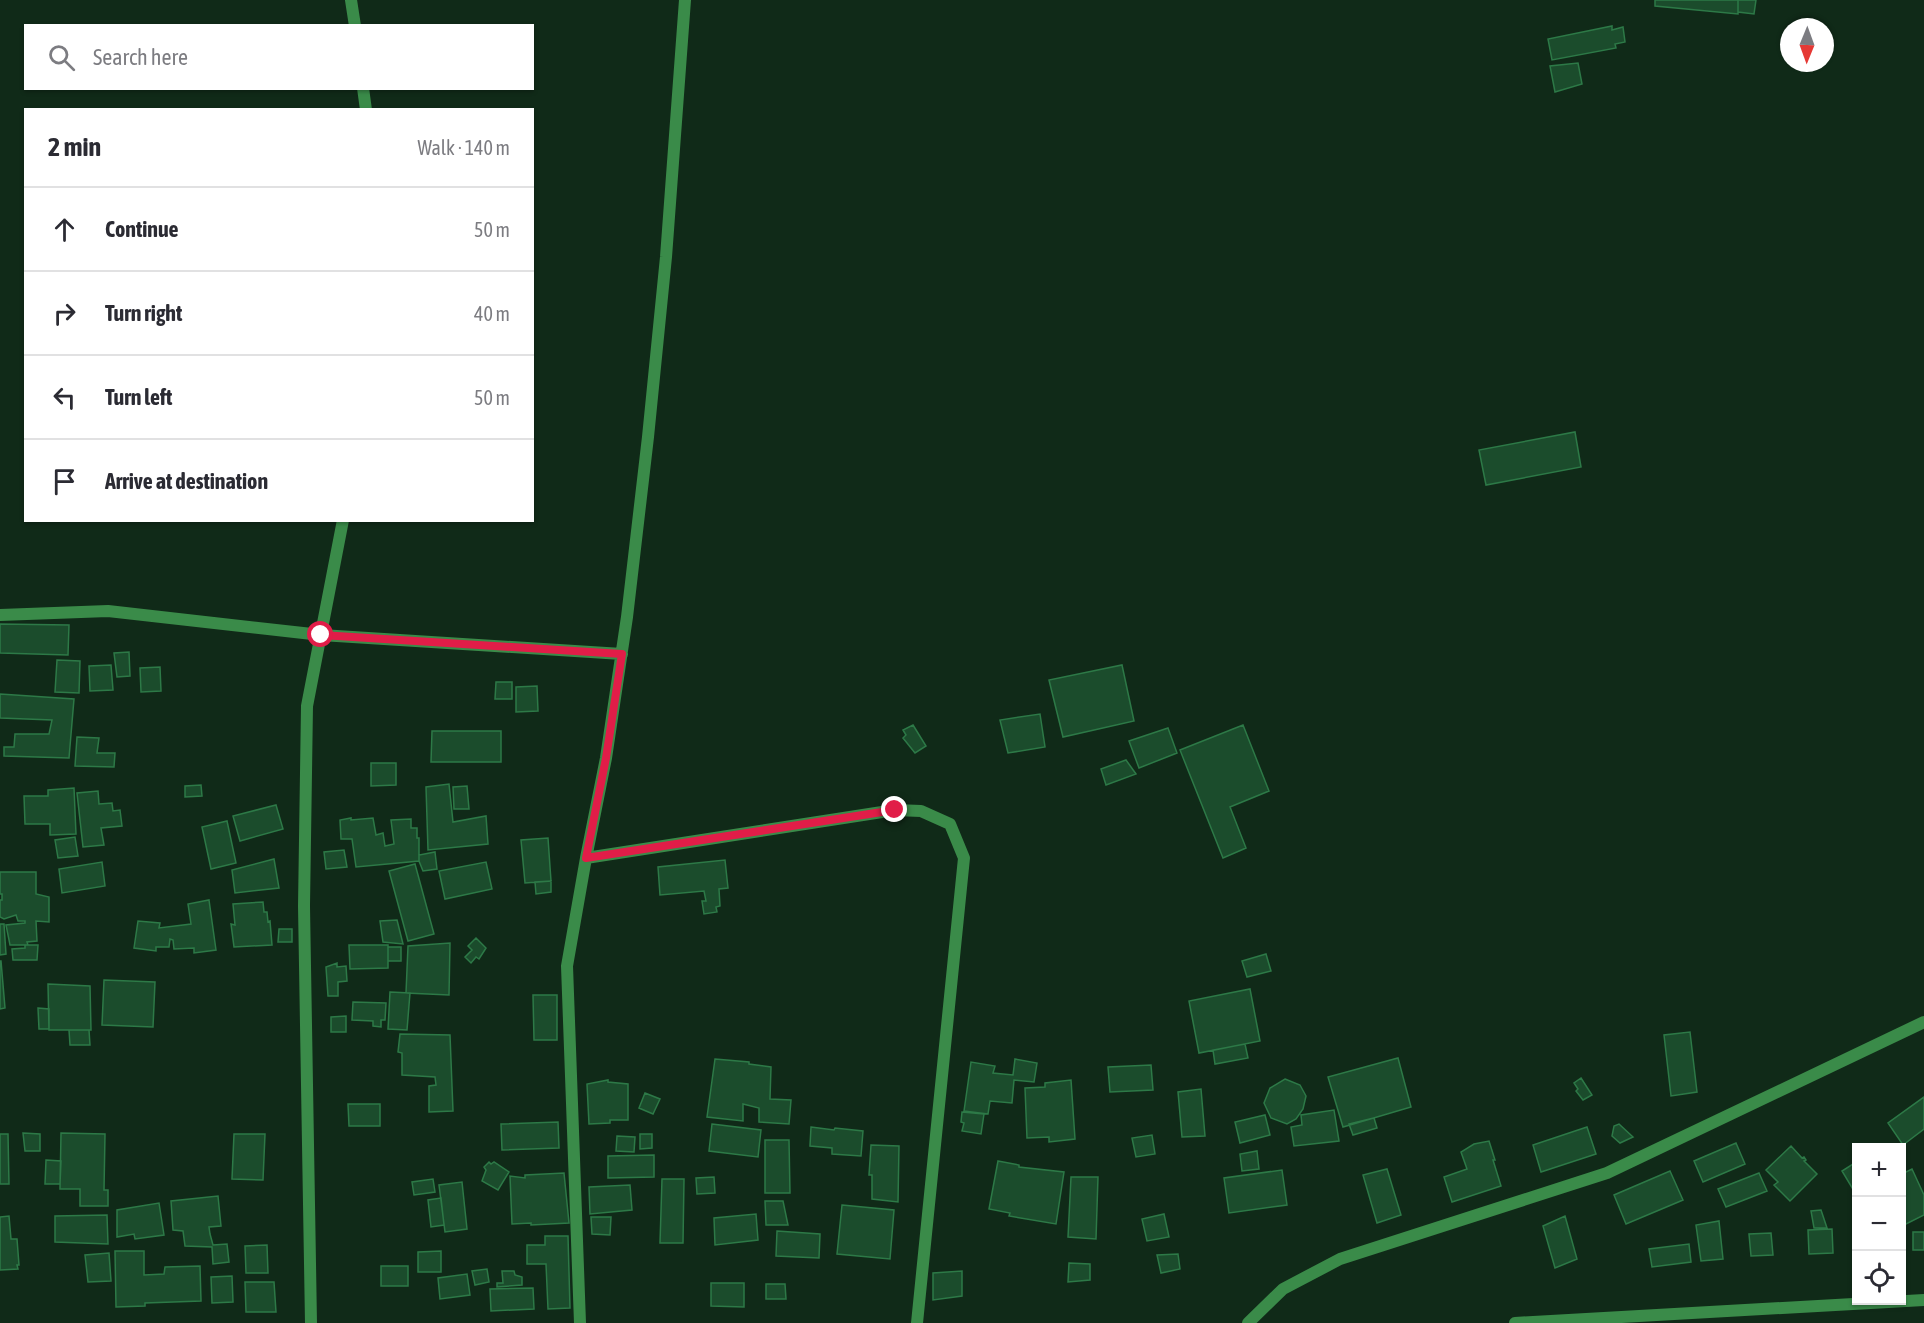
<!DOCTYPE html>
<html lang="en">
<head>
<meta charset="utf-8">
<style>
  :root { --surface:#fff; --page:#f2f2f3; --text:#2b2b33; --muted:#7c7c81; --line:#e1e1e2 }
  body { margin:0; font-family:"Asap Condensed",sans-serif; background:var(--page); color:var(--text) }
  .controls { position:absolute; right:18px; bottom:18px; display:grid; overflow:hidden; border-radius:0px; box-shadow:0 2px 4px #0004 }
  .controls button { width:54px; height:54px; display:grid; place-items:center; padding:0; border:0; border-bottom:2px solid var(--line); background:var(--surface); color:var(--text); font:30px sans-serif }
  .compass { position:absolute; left:1780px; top:18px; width:54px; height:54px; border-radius:50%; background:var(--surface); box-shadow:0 2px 4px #0004; rotate:181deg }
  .stop { position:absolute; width:18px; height:18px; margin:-14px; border:4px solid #e11d48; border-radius:50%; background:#fff }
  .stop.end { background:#e11d48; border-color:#fff; box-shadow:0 2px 6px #0008 }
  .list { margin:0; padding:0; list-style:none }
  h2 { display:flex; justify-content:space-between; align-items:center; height:78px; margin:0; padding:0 24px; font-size:26px }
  h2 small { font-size:20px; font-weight:400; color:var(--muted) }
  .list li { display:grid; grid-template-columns:39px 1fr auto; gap:18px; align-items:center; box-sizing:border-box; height:84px; padding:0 24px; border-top:2px solid var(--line) }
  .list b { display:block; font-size:22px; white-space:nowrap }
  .list em { font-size:20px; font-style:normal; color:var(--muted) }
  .icon { flex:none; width:33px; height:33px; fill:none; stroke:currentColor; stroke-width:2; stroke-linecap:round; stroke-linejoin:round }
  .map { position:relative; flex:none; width:1924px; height:1323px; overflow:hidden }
  .search { position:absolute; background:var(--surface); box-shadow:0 2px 4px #0004; left:24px; top:24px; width:510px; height:66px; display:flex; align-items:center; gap:15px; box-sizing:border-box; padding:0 21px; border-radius:0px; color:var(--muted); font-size:22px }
  .panel { position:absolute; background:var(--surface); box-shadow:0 2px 4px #0004; left:24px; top:108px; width:510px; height:414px; border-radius:0px }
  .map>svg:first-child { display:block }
  .building { fill:#1b4c2c; stroke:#2d7947; stroke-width:1.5 }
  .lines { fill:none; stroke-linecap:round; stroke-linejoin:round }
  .street { stroke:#3a8b49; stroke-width:12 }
  .route { stroke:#e11d48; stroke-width:8 }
</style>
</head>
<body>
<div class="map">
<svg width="1924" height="1323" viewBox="0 0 1924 1323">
  <rect width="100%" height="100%" fill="#102a18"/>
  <path class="building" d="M1655,0H1738V14L1655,6Z
    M1738,0H1756L1754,14L1738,12Z
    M1612,26V30L1623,27L1625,42L1615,44L1616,48L1552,60L1548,39Z
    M1578,63L1582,84L1555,92L1550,66Z
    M1575,432L1581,467L1486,485L1479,450Z
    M0,624L69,625L68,655L0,653Z
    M129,652L130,676L117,677L114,653Z
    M57,660L80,661L79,693L55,692Z
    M111,665L113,690L90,691L89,666Z
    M1122,665L1134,721L1063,737L1049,680Z
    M160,667L161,691L141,692L140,668Z
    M496,682H512V699H495Z
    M537,686L538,711L516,712V687Z
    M0,694L74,699L69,758L4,756V747H14L15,734H49L52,720L0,718Z
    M1040,714L1045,747L1008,753L1000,720Z
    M913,725L926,746L915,753L903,738L906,735L903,730Z
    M1243,725L1269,791L1230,807L1246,848L1223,858L1180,750Z
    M1168,728L1177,753L1139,768L1129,741Z
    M432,731H501V762H431Z
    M77,737L99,738L97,753H115L114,767L75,766Z
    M1126,760L1136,774L1106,785L1101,769Z
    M371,763H396V785L371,786Z
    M449,784L453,822L486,816L488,844L428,850L426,787Z
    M201,785L202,796L185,797V786Z
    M467,786L469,809H454L453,787Z
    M74,788L76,834L50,835V824H25L24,796H48V790Z
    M98,791L99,804L112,803L113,811L120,810L122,826L101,828L104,845L83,847L77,793Z
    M276,805L283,829L240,841L233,816Z
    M351,818V820L373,818L376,835L383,833L385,846L394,844L391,820L411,819V828H417V838H419V861L356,867L352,839H341L340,820Z
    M227,821L236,863L211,869L202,827Z
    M75,837L78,856L58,858L55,840Z
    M548,838L551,881L525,883L521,840Z
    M344,850L347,867L326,869L324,852Z
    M435,852L437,869L423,871L419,861V855Z
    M274,859L279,888L235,893L232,870Z
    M725,860L728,888L719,889L720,906L716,907L717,912L704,914L702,901H706L704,891L660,895L658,867Z
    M102,862L105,886L62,893L59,869Z
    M486,862L492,889L445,899L439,871Z
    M415,864L434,934L408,941L389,871Z
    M0,872H36V894L49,897V922L36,921L37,941L27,942L28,945H10L6,925L25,923V921H18L16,915L4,919L0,917V900H2V894H0Z
    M551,881V892L536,894L535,882Z
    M209,900L216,950L194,953V948L174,949L173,940L170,939L169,947H156V951L134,948L138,921L160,923L159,928L191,924L188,904Z
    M263,902L264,912H267L268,922L270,921L272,945L234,947L231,924L235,925L233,904Z
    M397,920L403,944L383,942L380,921Z
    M0,924H4L6,954L0,955Z
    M279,929H292V942H278Z
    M476,938L486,948L479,959L476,957L471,963L465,957L472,950L468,946Z
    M450,943L449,995L406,993L408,946Z
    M25,945H38L37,960H13L12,949L25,948Z
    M349,945H388V968L350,969Z
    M388,947H401V961H388Z
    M1266,954L1271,971L1247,977L1242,961Z
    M0,961H1L5,1008L0,1009Z
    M337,963V967L346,966L347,981L338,982V996H328L326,967Z
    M104,980L155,982L153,1027L102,1025Z
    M48,984L90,986L91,1030H49Z
    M1250,989L1260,1041L1199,1053L1189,1001Z
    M390,992L410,993L407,1030L388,1029Z
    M533,995H557V1040H534Z
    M353,1002L386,1003L385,1020H381V1027L373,1026V1021L352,1020Z
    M38,1008L49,1009V1029H39Z
    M346,1016V1032H331V1017Z
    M69,1030H89L90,1045H70Z
    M1690,1032L1697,1092L1671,1096L1664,1035Z
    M400,1034L450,1035L453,1111L429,1112V1086L436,1085L435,1077L402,1075V1053L398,1052Z
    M1245,1044L1248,1058L1215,1064L1213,1050Z
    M1398,1058L1411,1107L1343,1127L1328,1077Z
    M715,1059L749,1062V1064L771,1067L770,1099L791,1100L789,1124L759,1122V1108L743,1104V1121L707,1117Z
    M1015,1059L1037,1063L1034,1082L1014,1080L1012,1103L990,1101L988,1114L964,1111L971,1062L995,1066L993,1073L1013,1075Z
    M1151,1065L1153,1090L1110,1092L1108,1067Z
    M1581,1078L1592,1095L1583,1100L1576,1091L1578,1089L1574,1083Z
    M1285,1079L1300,1085L1306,1096L1303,1109L1296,1119L1287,1124L1271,1118L1264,1103L1270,1088Z
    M608,1080V1082L628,1084V1120H610V1123L589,1124L587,1084Z
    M1071,1080L1075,1139L1049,1142V1137L1027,1138L1025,1088L1045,1087V1083Z
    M1201,1089L1205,1136L1182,1137L1178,1092Z
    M645,1093L660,1099L653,1114L639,1108Z
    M1924,1097V1129L1903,1145L1888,1123Z
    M348,1104H380V1126H349Z
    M1334,1110L1339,1141L1294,1146L1291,1127L1302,1125L1301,1115Z
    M962,1112L984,1114L981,1134L962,1131L964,1123L961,1122Z
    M1265,1115L1270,1135L1240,1143L1235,1122Z
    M1374,1118L1377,1128L1353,1135L1349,1124Z
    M558,1122L559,1148L502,1150L501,1124Z
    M712,1124L761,1130L758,1157L709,1151Z
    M1619,1124L1633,1137L1620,1143L1612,1136L1614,1126Z
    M811,1127L834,1130L835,1128L863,1131L861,1156L832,1154V1148L810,1146Z
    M1587,1127L1596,1154L1541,1172L1533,1145Z
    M23,1133L40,1134V1151H25Z
    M61,1133L105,1134L104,1190H108V1206H80V1189H60Z
    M0,1134H8L9,1184H0Z
    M234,1134H265L263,1180L232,1179Z
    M640,1134H652V1148L640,1149Z
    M1152,1135L1155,1154L1136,1157L1132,1138Z
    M617,1136L635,1137L634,1152L616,1151Z
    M765,1140H789L790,1193H765Z
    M1489,1141L1495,1160H1493L1501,1186L1452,1202L1444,1177L1467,1169L1461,1152L1474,1144Z
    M1736,1143L1745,1164L1703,1182L1694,1161Z
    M871,1145L899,1146L898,1202L872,1199V1175H869Z
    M1791,1146L1802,1158L1804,1157L1806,1160L1804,1161L1817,1174L1790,1201L1774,1185L1778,1182L1766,1170Z
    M1257,1151L1259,1169L1242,1171L1240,1154Z
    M654,1155V1177L608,1178V1156Z
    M46,1160L61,1161L60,1184H45Z
    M998,1161L1019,1165V1167L1064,1172L1056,1224L1009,1216L1010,1213L989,1209Z
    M489,1162L491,1164L494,1162L509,1172L498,1190L482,1181L486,1170L484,1167Z
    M1856,1162V1190L1854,1191L1842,1171Z
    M1387,1169L1401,1215L1377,1223L1363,1175Z
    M1912,1169L1924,1195V1215L1902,1226V1174Z
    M1282,1170L1287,1205L1229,1213L1224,1178Z
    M1670,1171L1683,1200L1626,1224L1614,1195Z
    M564,1173L569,1223L531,1225V1223L512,1224L510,1176L525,1178V1175Z
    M1759,1173L1767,1191L1726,1207L1718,1189Z
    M714,1177L715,1193L697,1194L696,1178Z
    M1071,1177H1098L1096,1239L1068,1237Z
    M433,1179L435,1192L414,1195L412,1182Z
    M662,1179H684L683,1243H660Z
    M462,1182L467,1229L445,1232L439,1185Z
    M630,1185L632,1210L590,1214L589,1187Z
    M218,1196L221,1226L209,1227L210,1234L213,1245L227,1244L229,1262L213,1264L212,1247L185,1246L183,1231L173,1230L171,1201Z
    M441,1198L444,1225L431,1227L428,1200Z
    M765,1201H783L788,1225H766Z
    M159,1203L164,1235L135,1239L134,1234L117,1237V1210Z
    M842,1205L894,1210L890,1259L837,1254Z
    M1821,1210L1827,1228H1814L1811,1211Z
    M756,1214L758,1240L715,1245L714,1218Z
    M1164,1214L1169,1237L1147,1241L1142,1219Z
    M107,1215L108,1244L55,1242V1216Z
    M9,1216L11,1239H17L19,1265H17L18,1269L0,1270V1217Z
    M1565,1216L1577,1259L1555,1268L1543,1226Z
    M591,1217H611L610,1235L592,1234Z
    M1719,1221L1723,1259L1701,1261L1696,1225Z
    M1832,1229L1833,1253L1809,1254L1808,1230Z
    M777,1231L820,1234L819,1258L776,1256Z
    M1913,1232H1924V1250H1913Z
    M1771,1233L1773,1255L1751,1256L1749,1234Z
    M545,1236H568L570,1308L548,1309L546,1264H527V1245H545Z
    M1689,1244L1691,1262L1652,1267L1649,1249Z
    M267,1245L268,1273H246L245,1246Z
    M115,1251H144V1275L164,1274L165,1267L200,1266L201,1301L145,1303V1306L116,1307Z
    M441,1251V1272H418V1252Z
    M109,1253L111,1281L88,1282L85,1255Z
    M1178,1254L1180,1269L1161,1273L1157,1255Z
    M1069,1263L1090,1264V1280L1068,1282Z
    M381,1266H408V1286H381Z
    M487,1269L489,1282L475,1285L472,1271Z
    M502,1271H514L515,1275L522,1277V1285L497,1287V1283H503Z
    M962,1271V1296L933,1300V1273Z
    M467,1274L470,1295L440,1299L438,1278Z
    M232,1276L233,1302L212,1303L211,1277Z
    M245,1282H274L276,1312H246Z
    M711,1283H744V1307L711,1306Z
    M766,1284H785L786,1299H766Z
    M533,1288L534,1309L491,1311L490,1289Z"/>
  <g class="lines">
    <path class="street" d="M351,0L355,26
      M363,88L366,110
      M0,615L108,611L321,635L622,654
      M586,858L895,810L921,811L950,824L964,858L917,1323
      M311,1323L304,906L307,706L343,520
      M580,1323L567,966L586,858L606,758L627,617L648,437L666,257L685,0
      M1248,1323L1283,1289L1340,1259L1607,1173L1924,1022
      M1515,1323L1924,1300"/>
  </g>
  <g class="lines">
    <path class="route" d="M321,635L622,654L606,758L586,858L895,810"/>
  </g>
</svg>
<div class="controls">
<button>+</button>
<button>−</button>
<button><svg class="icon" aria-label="locate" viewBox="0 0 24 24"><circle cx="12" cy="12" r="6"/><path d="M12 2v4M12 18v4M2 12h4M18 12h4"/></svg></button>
</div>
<svg class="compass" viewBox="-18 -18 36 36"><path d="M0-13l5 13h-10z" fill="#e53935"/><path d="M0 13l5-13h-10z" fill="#7c7c81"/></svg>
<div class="stop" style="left:321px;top:635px"></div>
<div class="stop end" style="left:895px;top:810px"></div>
<div class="search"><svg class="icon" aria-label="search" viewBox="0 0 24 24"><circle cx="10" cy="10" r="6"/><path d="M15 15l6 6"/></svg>Search here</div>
<section class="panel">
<h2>2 min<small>Walk · 140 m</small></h2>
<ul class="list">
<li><svg class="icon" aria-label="ahead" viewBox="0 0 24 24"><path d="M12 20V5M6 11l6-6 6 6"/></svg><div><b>Continue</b></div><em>50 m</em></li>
<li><svg class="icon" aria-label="right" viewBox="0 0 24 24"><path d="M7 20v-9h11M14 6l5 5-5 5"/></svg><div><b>Turn right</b></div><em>40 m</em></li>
<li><svg class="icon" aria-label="left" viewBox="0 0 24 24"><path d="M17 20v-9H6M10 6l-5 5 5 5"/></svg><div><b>Turn left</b></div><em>50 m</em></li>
<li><svg class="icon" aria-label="arrive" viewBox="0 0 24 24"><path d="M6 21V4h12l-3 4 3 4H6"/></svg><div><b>Arrive at destination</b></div></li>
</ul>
</section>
</div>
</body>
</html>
